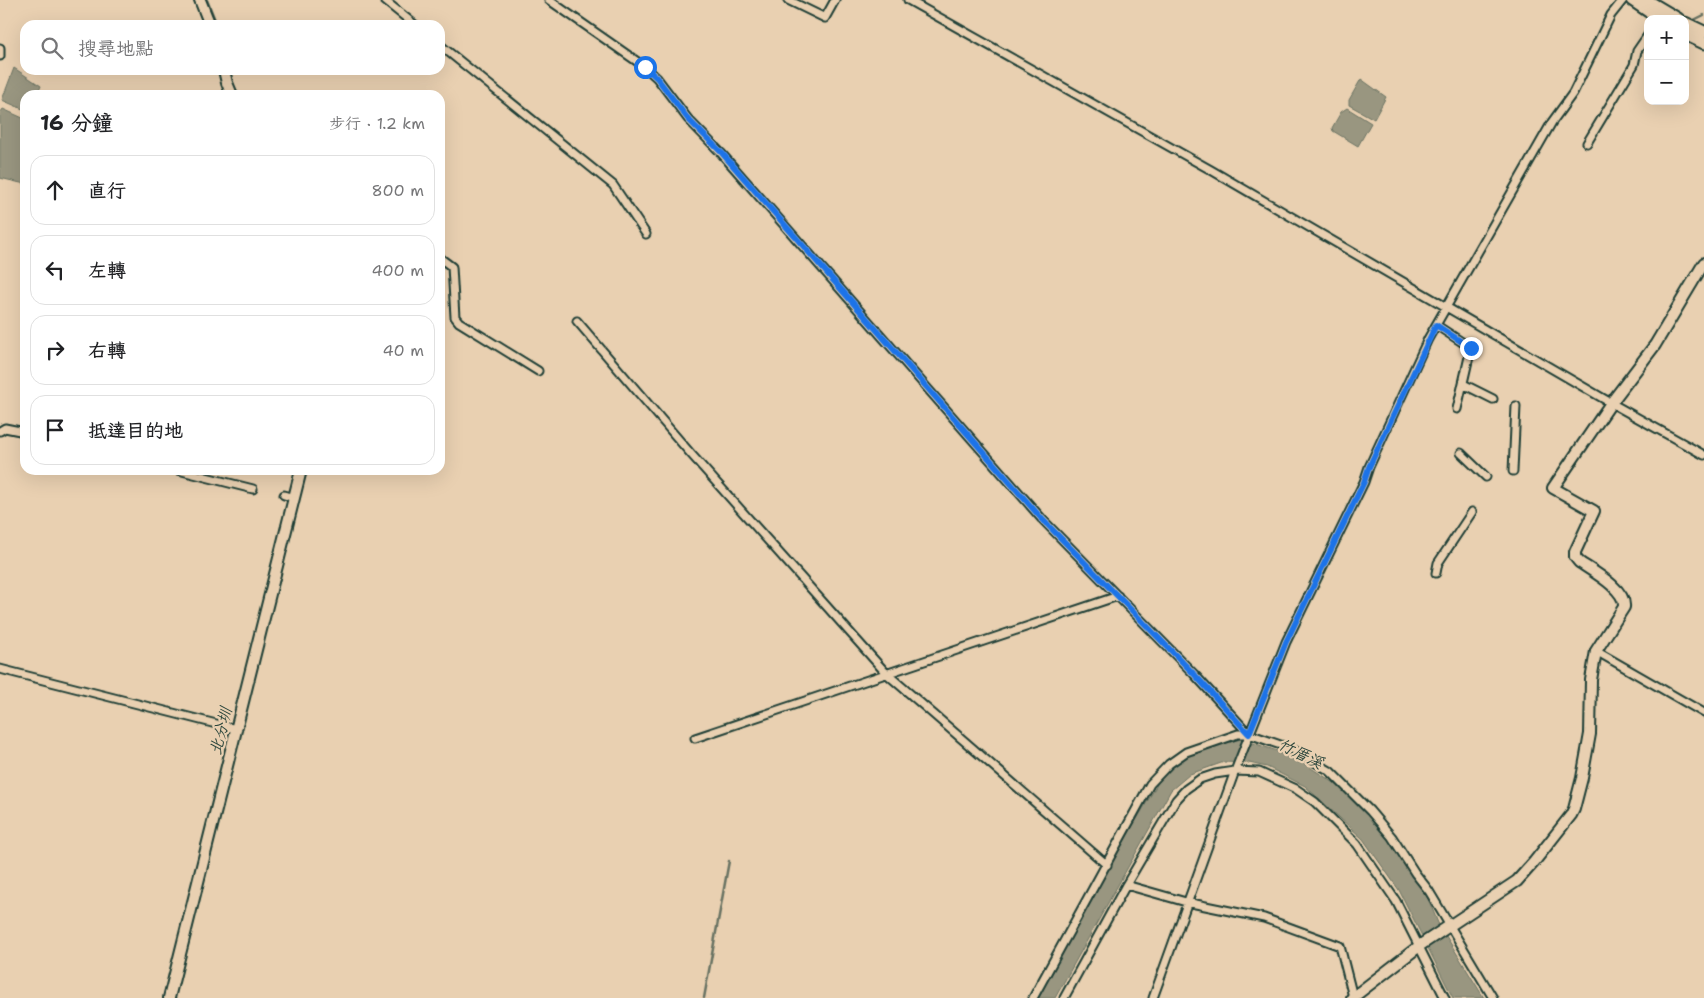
<!DOCTYPE html>
<html lang="zh-TW">
<head>
<meta charset="utf-8">
<style>
  :root { --surface:#fff; --page:#f6f6f6; --text:#202124; --muted:#757577; --line:#e0e0e0 }
  body { margin:0; font-family:"Shantell Sans","LXGW WenKai TC",sans-serif; background:var(--page); color:var(--text) }
  .controls { position:absolute; right:15px; top:15px; display:grid; overflow:hidden; border-radius:10px; box-shadow:0 5px 20px #0002 }
  .controls button { width:45px; height:45px; display:grid; place-items:center; padding:0; border:0; border-bottom:1px solid var(--line); background:var(--surface); color:var(--text); font:25px sans-serif }
  .stop { position:absolute; width:15px; height:15px; margin:-11px; border:4px solid #1a73e8; border-radius:50%; background:#fff }
  .stop.end { background:#1a73e8; border-color:#fff; box-shadow:0 1px 5px #0008 }
  .list { margin:0; padding:0; list-style:none }
  h2 { display:flex; justify-content:space-between; align-items:center; height:65px; margin:0; padding:0 20px; font-size:21px }
  h2 small { font-size:16px; font-weight:400; color:var(--muted) }
  .list li { display:grid; grid-template-columns:32px 1fr auto; gap:15px; align-items:center; box-sizing:border-box; height:70px; margin:0 10px 10px; padding:0 10px; border:1px solid var(--line); border-radius:15px }
  .list b { display:block; font-size:19px; white-space:nowrap }
  .list em { font-size:16px; font-style:normal; color:var(--muted) }
  .icon { flex:none; width:28px; height:28px; fill:none; stroke:currentColor; stroke-width:2; stroke-linecap:round; stroke-linejoin:round }
  .map { position:relative; flex:none; width:1704px; height:998px; overflow:hidden }
  .search { position:absolute; background:var(--surface); box-shadow:0 5px 20px #0002; left:20px; top:20px; width:425px; height:55px; display:flex; align-items:center; gap:12px; box-sizing:border-box; padding:0 18px; border-radius:15px; color:var(--muted); font-size:19px }
  .panel { position:absolute; background:var(--surface); box-shadow:0 5px 20px #0002; left:20px; top:90px; width:425px; height:385px; border-radius:15px }
  .map>svg:first-child { display:block }
  .water { fill:#999680; stroke:#687262 }
  .lines { fill:none; stroke-linecap:round; stroke-linejoin:round }
  .stream { stroke:#687262; stroke-width:2.5 }
  .street-casing { stroke:#1f3d34; stroke-width:11 }
  .secondary-casing { stroke:#1f3d34; stroke-width:14 }
  .primary-casing { stroke:#1f3d34; stroke-width:15 }
  .street { stroke:#e9d0b1; stroke-width:7 }
  .secondary { stroke:#e9d0b1; stroke-width:10 }
  .primary { stroke:#e9d0b1; stroke-width:11 }
  .route { stroke:#1a73e8; stroke-width:6 }
  .labels { text-anchor:middle; stroke-width:4.5; stroke-linejoin:round; paint-order:stroke }
  .water-label { font-size:16px; font-style:italic; fill:#2b463c; stroke:#e9d0b1 }
</style>
</head>
<body>
<div class="map">
<svg width="1704" height="998" viewBox="0 0 1704 998">
  <rect width="100%" height="100%" fill="#e9d0b1"/>
  <filter id="ink" filterUnits="userSpaceOnUse"><feTurbulence type="fractalNoise" baseFrequency=".02" numOctaves="2"/><feDisplacementMap in="SourceGraphic" scale="10" xChannelSelector="R" yChannelSelector="G"/><feConvolveMatrix kernelMatrix="1 2 1 2 8 2 1 2 1" color-interpolation-filters="sRGB"/></filter>
  <g filter="url(#ink)">
    <path class="water" d="M14,68L41,86L37,95H25V110L2,100Z
      M1361,79L1386,97L1374,119L1349,105V100Z
      M1347,108L1371,123L1358,146L1333,131L1332,128L1341,112Z
      M3,109L25,119V131L23,140L25,143V184L0,178V113Z
      M1241,739L1292,756L1333,782L1375,819L1423,886L1438,923L1484,998H1453L1399,890L1363,839L1305,786L1267,767L1249,763L1224,762L1190,774L1171,790L1055,998H1033L1162,776L1189,753Z"/>
    <g class="lines">
      <path class="stream" d="M207,0L217,25
        M1681,15L1692,21L1704,15
        M704,998L729,861"/>
      <g class="street-casing">
        <path id="street" d="M384,0L415,25
          M549,0L645,67L657,78L688,119L721,153L1042,519L1194,674L1249,734
          M788,0L825,18L835,0
          M908,0L1211,170L1611,403L1704,455
          M440,45L613,185L646,234
          M0,48V56
          M1587,143L1634,65L1637,51L1648,35
          M440,258L452,267L455,317L459,322L538,371
          M577,321L691,454L886,673L1107,865
          M1436,325L1471,348L1457,409
          M1463,384L1493,399
          M0,431L5,428L25,432
          M1461,453L1486,477
          M178,470L253,489
          M1513,471L1516,406
          M284,495L294,498
          M1436,573L1438,563L1472,512
          M1596,651L1704,713
          M0,669L236,729
          M695,738L1118,596
          M1126,885L1186,902L1264,918L1340,946L1353,997
          M1033,998L1150,784L1169,764L1186,752L1238,734H1249L1292,749L1330,771L1370,811L1392,837L1415,873L1429,891L1493,998
          M1064,998L1126,885L1176,800L1186,789L1200,779L1215,774L1235,771L1259,772L1296,789L1315,802L1357,844L1396,901L1445,998
          M1153,998L1235,771L1286,642L1364,482L1369,467L1428,339L1552,122L1573,93L1611,15L1623,0"/>
      </g>
      <g class="secondary-casing">
        <path id="secondary" d="M200,0L210,25
          M224,70L227,83L232,95
          M169,998L301,470
          M1352,998L1422,944L1517,881L1534,862L1571,815L1574,809L1582,778L1590,734L1591,680L1596,651L1624,607C1626,589 1592,571 1579,562L1575,557V552L1594,511L1553,488L1611,403L1655,345L1704,263"/>
      </g>
      <g class="primary-casing">
        <path id="primary" d="M1632,0L1660,19
          M1646,0L1678,19
          M1685,23L1704,32
          M1685,34L1704,43"/>
      </g>
      <use href="#street" class="street"/>
      <use href="#secondary" class="secondary"/>
      <use href="#primary" class="primary"/>
    </g>
  </g>
  <g class="lines" filter="url(#ink)">
    <path class="route" d="M645,67L657,78L688,119L722,153L1042,519L1194,674L1249,734L1286,642L1364,482L1369,467L1436,325L1471,348"/>
  </g>
  <g class="labels">
    <g class="water-label">
      <text transform="translate(220 731) rotate(-76)" y="6">北分圳</text>
      <text transform="translate(1301 753) rotate(26)" y="6">竹厝溪</text>
    </g>
  </g>
</svg>
<div class="controls">
<button>+</button>
<button>−</button>
</div>
<div class="stop" style="left:645px;top:67px"></div>
<div class="stop end" style="left:1471px;top:348px"></div>
<div class="search"><svg class="icon" aria-label="search" viewBox="0 0 24 24"><circle cx="10" cy="10" r="6"/><path d="M15 15l6 6"/></svg>搜尋地點</div>
<section class="panel">
<h2>16 分鐘<small>步行 · 1.2 km</small></h2>
<ul class="list">
<li><svg class="icon" aria-label="ahead" viewBox="0 0 24 24"><path d="M12 20V5M6 11l6-6 6 6"/></svg><div><b>直行</b></div><em>800 m</em></li>
<li><svg class="icon" aria-label="left" viewBox="0 0 24 24"><path d="M17 20v-9H6M10 6l-5 5 5 5"/></svg><div><b>左轉</b></div><em>400 m</em></li>
<li><svg class="icon" aria-label="right" viewBox="0 0 24 24"><path d="M7 20v-9h11M14 6l5 5-5 5"/></svg><div><b>右轉</b></div><em>40 m</em></li>
<li><svg class="icon" aria-label="arrive" viewBox="0 0 24 24"><path d="M6 21V4h12l-3 4 3 4H6"/></svg><div><b>抵達目的地</b></div></li>
</ul>
</section>
</div>
</body>
</html>
